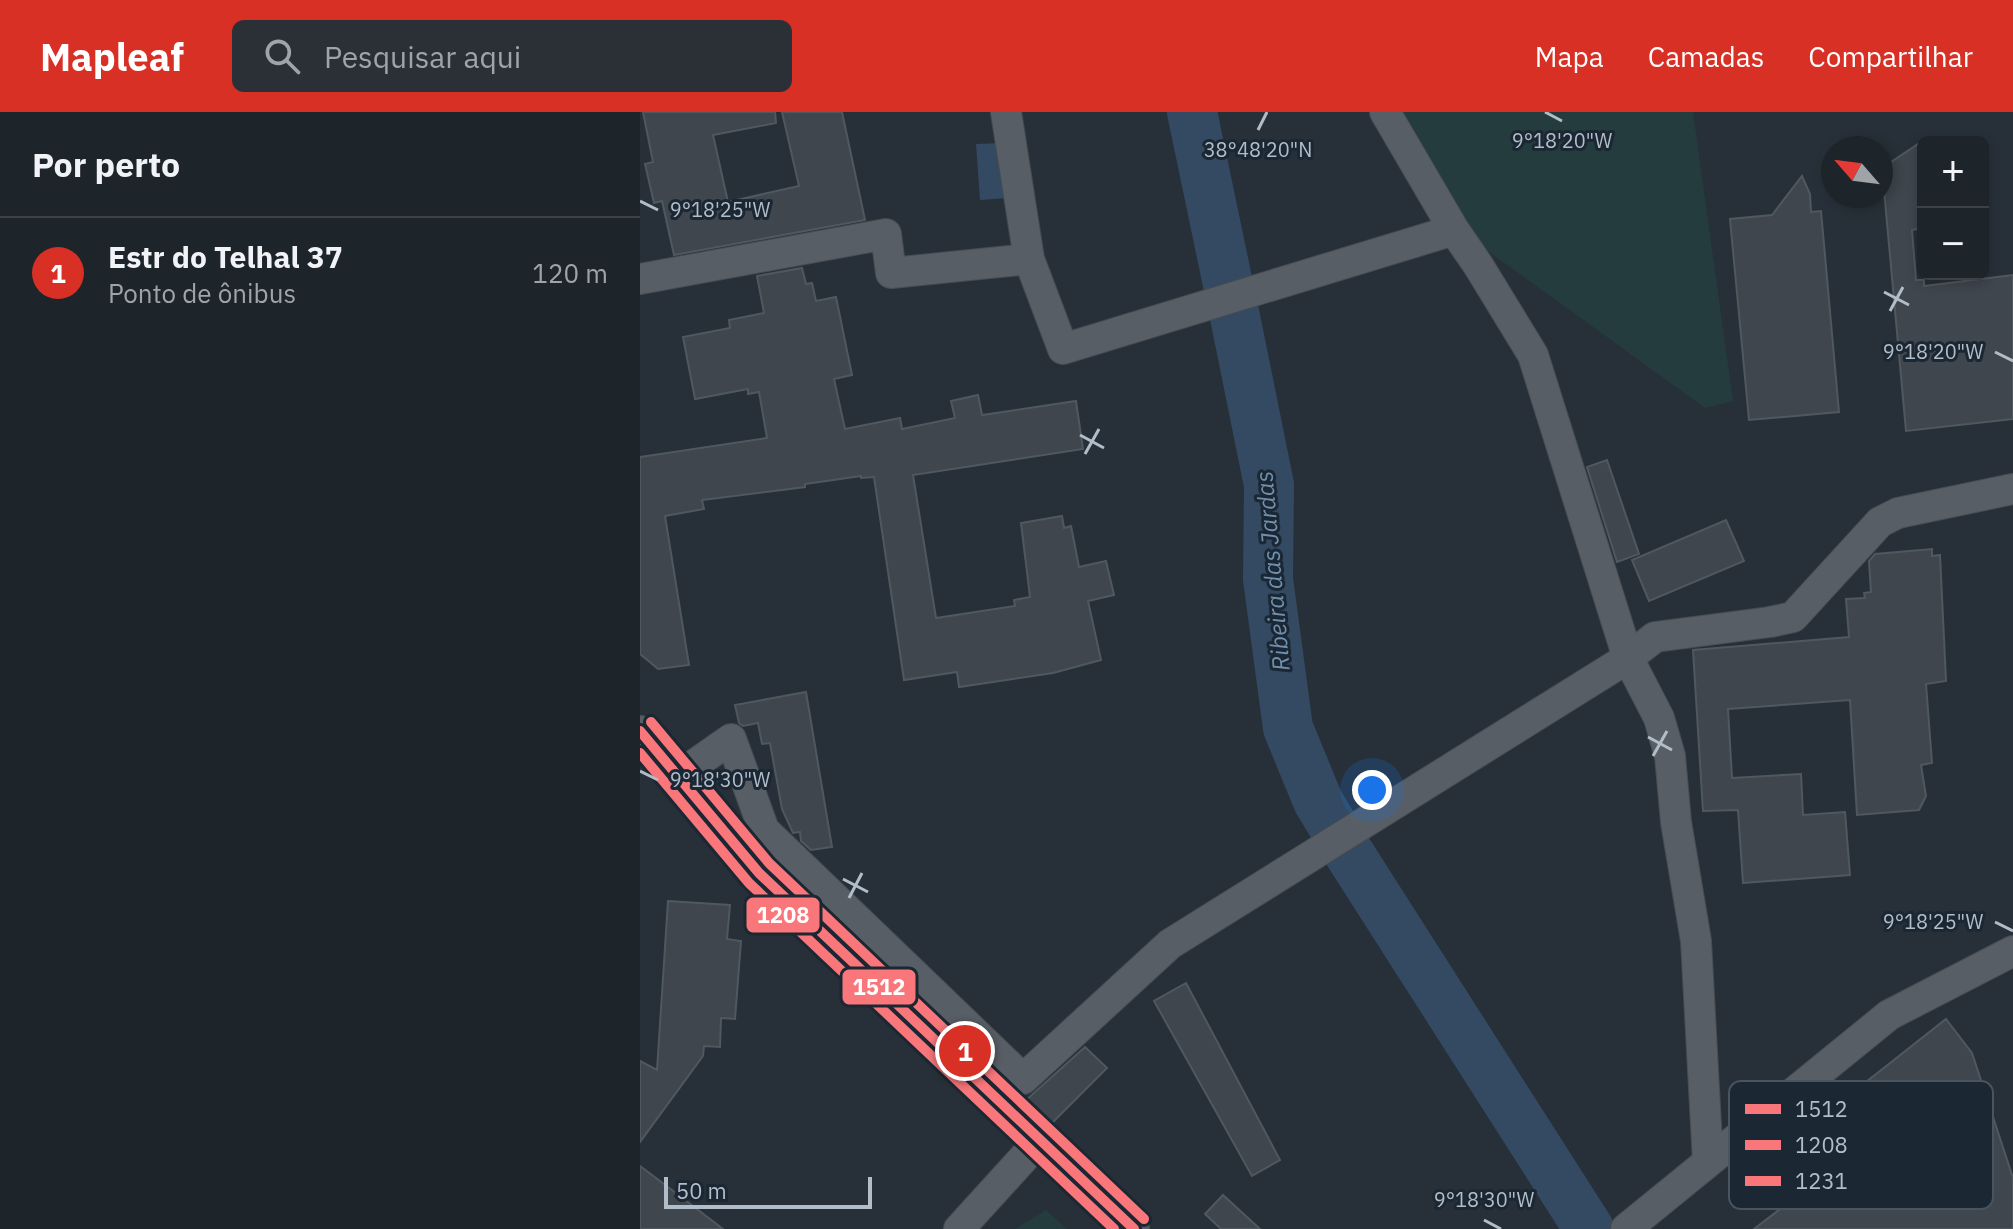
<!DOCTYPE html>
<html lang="pt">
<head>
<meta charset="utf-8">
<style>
  :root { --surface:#1d242a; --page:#2a3036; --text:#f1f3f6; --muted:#a0a4a8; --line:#3b4147; --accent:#d93025 }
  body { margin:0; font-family:"IBM Plex Sans",sans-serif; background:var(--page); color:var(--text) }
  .controls { position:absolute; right:24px; top:24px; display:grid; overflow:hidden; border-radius:12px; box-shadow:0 4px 12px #0003 }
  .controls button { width:72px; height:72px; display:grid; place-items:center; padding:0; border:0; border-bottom:2px solid var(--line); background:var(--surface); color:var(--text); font:40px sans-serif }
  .compass { position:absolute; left:1181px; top:24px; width:72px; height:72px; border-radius:50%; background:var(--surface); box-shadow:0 4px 12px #0003; rotate:298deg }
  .scale { position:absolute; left:24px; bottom:20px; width:208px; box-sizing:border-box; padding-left:8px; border:4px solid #b1bdc9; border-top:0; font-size:22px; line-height:28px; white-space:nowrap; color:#b1bdc9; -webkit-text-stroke:6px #1b2733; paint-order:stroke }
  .you { position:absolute; left:732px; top:678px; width:28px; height:28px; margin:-20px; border:6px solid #fff; border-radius:50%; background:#1a73e8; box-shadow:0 0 0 12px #1a73e833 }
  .badge { display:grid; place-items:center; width:52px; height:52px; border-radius:50%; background:var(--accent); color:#fff; font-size:26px; font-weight:700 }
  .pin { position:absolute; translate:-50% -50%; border:4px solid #fff; box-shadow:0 2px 8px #0006 }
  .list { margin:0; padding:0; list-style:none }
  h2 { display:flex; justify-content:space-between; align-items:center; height:104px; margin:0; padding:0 32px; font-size:34px }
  h2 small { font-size:26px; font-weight:400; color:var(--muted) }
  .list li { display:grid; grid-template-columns:52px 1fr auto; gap:24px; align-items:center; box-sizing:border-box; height:112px; padding:0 32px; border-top:2px solid var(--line) }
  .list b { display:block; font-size:30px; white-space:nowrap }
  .list p { margin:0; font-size:26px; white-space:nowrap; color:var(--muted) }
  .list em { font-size:26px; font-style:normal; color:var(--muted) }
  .icon { flex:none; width:44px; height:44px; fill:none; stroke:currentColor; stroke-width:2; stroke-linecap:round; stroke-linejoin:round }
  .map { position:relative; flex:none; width:1373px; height:1117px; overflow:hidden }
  header { display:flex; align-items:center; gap:48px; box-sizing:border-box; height:112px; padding:0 40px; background:var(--accent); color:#fff }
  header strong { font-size:38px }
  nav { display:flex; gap:44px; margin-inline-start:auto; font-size:28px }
  .search { width:560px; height:72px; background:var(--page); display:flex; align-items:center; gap:20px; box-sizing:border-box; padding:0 28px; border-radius:12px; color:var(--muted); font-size:30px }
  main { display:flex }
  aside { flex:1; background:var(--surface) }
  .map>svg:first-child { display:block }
  .green { fill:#243c3e }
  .water { fill:#334a62 }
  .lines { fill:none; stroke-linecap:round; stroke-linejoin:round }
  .river { stroke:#334a62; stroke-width:50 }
  .building { fill:#3f464e; stroke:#50585f; stroke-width:2 }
  .minor-casing { stroke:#464c52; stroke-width:32 }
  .minor { stroke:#585e65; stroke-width:30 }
  .bus-1-casing { stroke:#1b2733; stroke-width:16 }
  .bus-2-casing { stroke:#1b2733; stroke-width:16 }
  .bus-3-casing { stroke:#1b2733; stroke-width:16 }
  .bus-1 { stroke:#f9767a; stroke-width:10 }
  .bus-2 { stroke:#f9767a; stroke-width:10 }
  .bus-3 { stroke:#f9767a; stroke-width:10 }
  .ticks { fill:none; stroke:#b1bdc9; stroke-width:3 }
  .labels { text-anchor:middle; stroke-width:6; stroke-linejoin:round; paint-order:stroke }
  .water-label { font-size:24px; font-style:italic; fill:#6f90af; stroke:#1b2733 }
  .key { fill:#1b2733; stroke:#485460; stroke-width:2 }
  .key-label { font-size:22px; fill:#b1bdc9 }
  .ticks-label { font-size:20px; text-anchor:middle; fill:#b1bdc9; stroke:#1b2733; stroke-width:6; stroke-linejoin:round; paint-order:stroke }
  .line-badge { stroke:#1b2733; stroke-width:3 }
  .badge-label { font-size:22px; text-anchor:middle; font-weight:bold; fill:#fff }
</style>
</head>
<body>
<header>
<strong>Mapleaf</strong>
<div class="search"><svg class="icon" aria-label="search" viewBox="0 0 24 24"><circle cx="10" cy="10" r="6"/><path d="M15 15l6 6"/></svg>Pesquisar aqui</div>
<nav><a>Mapa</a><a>Camadas</a><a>Compartilhar</a></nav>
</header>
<main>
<aside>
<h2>Por perto<small></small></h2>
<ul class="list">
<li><span class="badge">1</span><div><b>Estr do Telhal 37</b><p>Ponto de ônibus</p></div><em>120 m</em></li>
</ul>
</aside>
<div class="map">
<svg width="1373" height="1117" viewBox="0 0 1373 1117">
  <rect width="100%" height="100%" fill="#273038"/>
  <path class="green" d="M764,0H1053L1093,289L1065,296L841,134Z
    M406,1098L427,1117H375Z"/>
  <path class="water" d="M363,31L367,86L340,88L336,32Z"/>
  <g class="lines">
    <path class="river" d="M552,0L589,177
      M592,190L629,373L628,467L648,616L678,689L696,719
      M705,735L949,1117"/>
  </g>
  <path class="building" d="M3,0H135L136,11L73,23L88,90L159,74L142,0H202L225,108L34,143L22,89L14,91L5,52L13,50Z
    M1278,32L1283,81V116L1272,118L1276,168H1284V174L1373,163V307L1266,319L1242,56Z
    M1162,64L1170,82L1171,100L1181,99L1199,300L1109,308L1090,107L1132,103Z
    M162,156L166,172L172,171L176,189L196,185L212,263L194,267L205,317L260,306L262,317L315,306L311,289L338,283L342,303L436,289L443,337L273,363L296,506L375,494L374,488L390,485L381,411L422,404L424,416L431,414L439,455L466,449L474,483L448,489L461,548L413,561L319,575L317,560L264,568L234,365L221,366V364L165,372V375L62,388L64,397L25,404L49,553L18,557L0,542V345L127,326L119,280L108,282V277L55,287L43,225L90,216L89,208L124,201L117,164Z
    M967,348L999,442L977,450L947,355Z
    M1086,408L1104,449L1009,489L992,448Z
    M1292,437V444L1300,443L1306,569L1286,572L1292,651L1281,653L1286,684L1279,698L1217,703L1210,588L1088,597L1092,666L1161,662L1163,703L1205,700L1210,763L1103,771L1098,698L1063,699L1053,538L1209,525L1206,487L1225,486L1224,481L1231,480L1229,449L1235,442Z
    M166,580L192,735L171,738L161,729L160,720L153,721L142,697L130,631L122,632L118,611L103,614L99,611L95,593Z
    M28,789L90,793L87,827L101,829L95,907L81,906L80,935L64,934L63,944L0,1030V949L17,958Z
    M546,871L640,1048L612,1064L514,889Z
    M1306,907L1332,941L1373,1066V1117H1114L1233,1026L1202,989Z
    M445,935L467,956L410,1013L385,989Z
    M0,1054L32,1078L83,1117H0Z
    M583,1083L620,1117H581L565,1102Z"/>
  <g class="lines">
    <g class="minor-casing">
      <path id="minor" d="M366,0L389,147L423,237L814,118
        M745,0L814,118L838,153L893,243L988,546L1019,606L1030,644L1036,710L1056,829L1068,1050
        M0,167L246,122L251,161L389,147
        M0,619L119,761L494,1117
        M38,664L91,627L124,718L383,967L530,832L988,546L1015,525L1130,510L1153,505L1240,410L1258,401L1373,377
        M319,1117L400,1028
        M986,1117L1249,903L1373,839"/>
    </g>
    <use href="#minor" class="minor"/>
    <g class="bus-1-casing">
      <path id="bus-1" d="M0,619L119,761L494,1117"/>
    </g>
    <g class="bus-2-casing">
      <path id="bus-2" d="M0,641L109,771L474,1117"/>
    </g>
    <g class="bus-3-casing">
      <path id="bus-3" d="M11,610L129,751L504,1107"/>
    </g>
    <use href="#bus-1" class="bus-1"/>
    <use href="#bus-2" class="bus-2"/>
    <use href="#bus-3" class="bus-3"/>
  </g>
  <path class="ticks" d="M905,0L922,9M618,18L627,0M0,89L18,98M1244,180L1269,193M1250,199L1263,175M1355,240L1373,249M440,323L464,336M445,342L459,317M1008,625L1032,638M1013,644L1027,619M0,659L18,668M203,767L228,780M209,786L222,761M1355,810L1373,819M844,1108L861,1117"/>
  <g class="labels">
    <g class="water-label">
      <text transform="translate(633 459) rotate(-95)" y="8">Ribeira das Jardas</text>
    </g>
  </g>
  <rect x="1089" y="969" width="264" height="128" rx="12" class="key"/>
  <rect x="1105" y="992" width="36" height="10" fill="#f9767a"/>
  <rect x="1105" y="1028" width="36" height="10" fill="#f9767a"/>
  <rect x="1105" y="1064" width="36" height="10" fill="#f9767a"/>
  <g class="key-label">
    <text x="1155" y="1005">1512</text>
    <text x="1155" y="1041">1208</text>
    <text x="1155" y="1077">1231</text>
  </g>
  <g class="ticks-label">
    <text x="922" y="36">9°18'20"W</text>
    <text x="618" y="45">38°48'20"N</text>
    <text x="80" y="105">9°18'25"W</text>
    <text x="1293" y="247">9°18'20"W</text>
    <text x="80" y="675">9°18'30"W</text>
    <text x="1293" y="817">9°18'25"W</text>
    <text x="844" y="1095">9°18'30"W</text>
  </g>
  <g class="line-badge">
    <rect x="105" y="784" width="76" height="38" rx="8" fill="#f9767a"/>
    <rect x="201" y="856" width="76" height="38" rx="8" fill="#f9767a"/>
  </g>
  <g class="badge-label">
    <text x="143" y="811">1208</text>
    <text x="239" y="883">1512</text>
  </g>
</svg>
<div class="controls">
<button>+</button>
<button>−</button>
</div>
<svg class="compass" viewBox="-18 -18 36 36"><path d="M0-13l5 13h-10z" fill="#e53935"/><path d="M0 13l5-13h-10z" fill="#a0a4a8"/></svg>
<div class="scale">50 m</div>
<div class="you"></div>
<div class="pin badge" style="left:325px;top:939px">1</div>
</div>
</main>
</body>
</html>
